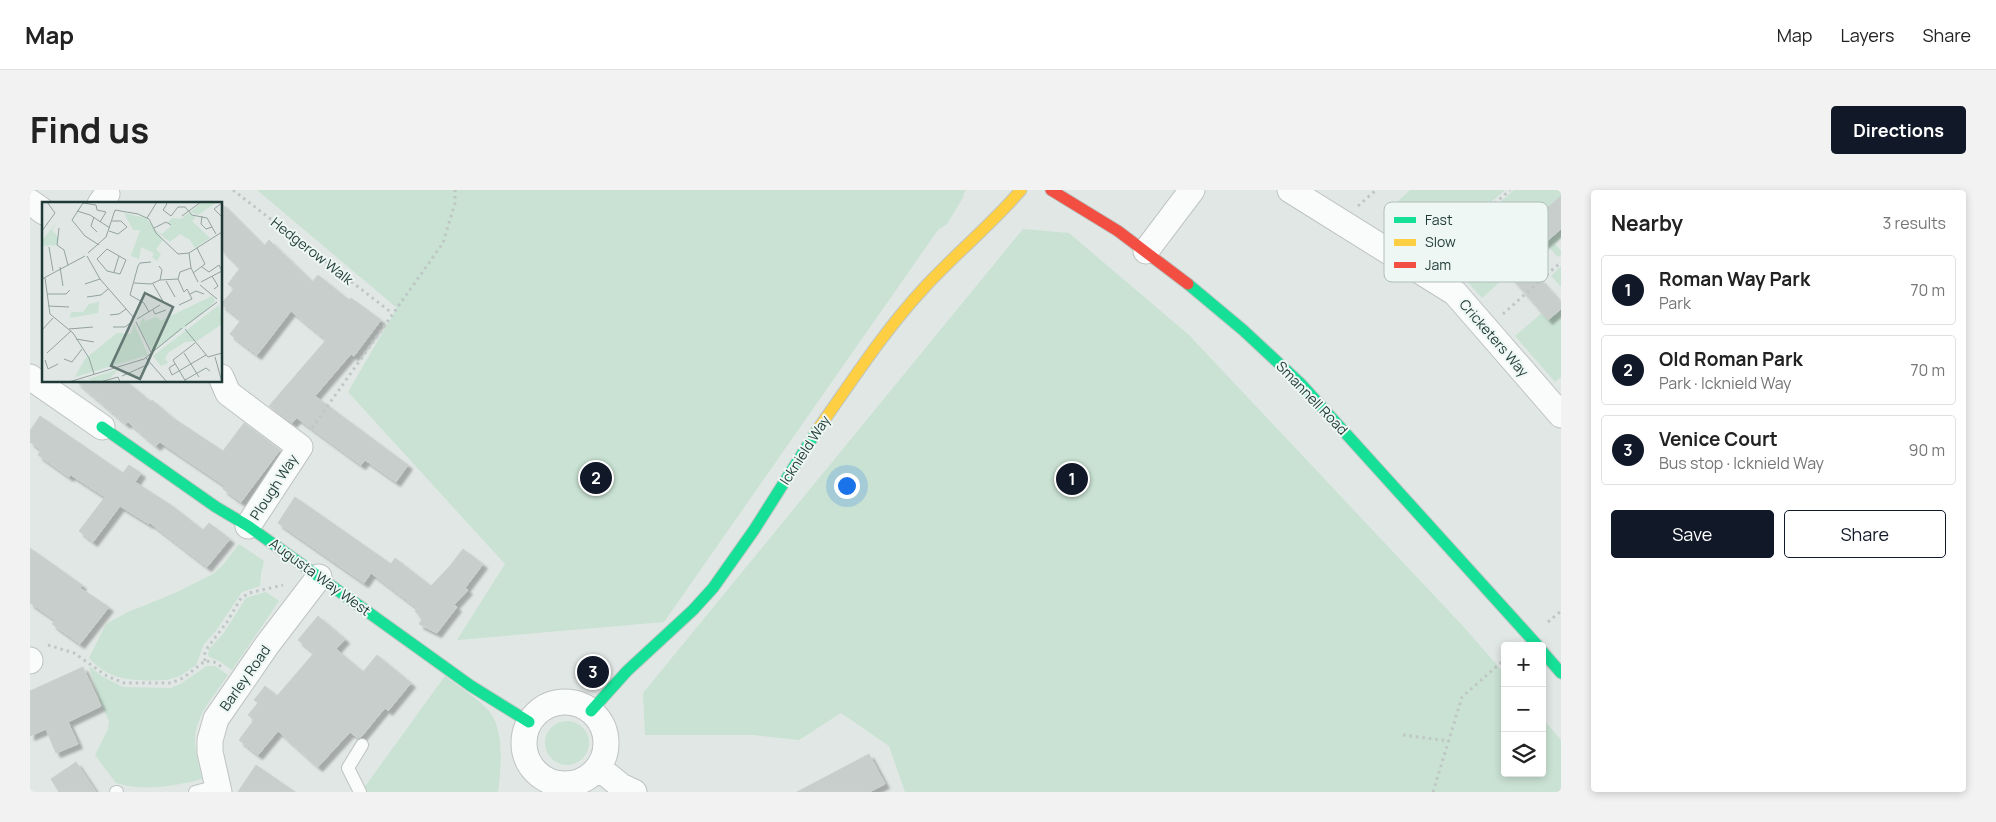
<!DOCTYPE html>
<html lang="en">
<head>
<meta charset="utf-8">
<style>
  :root { --surface:#fff; --page:#f2f2f2; --text:#222; --muted:#767676; --line:#e0e0e0; --accent:#111827 }
  body { margin:0; font-family:Manrope,sans-serif; background:var(--page); color:var(--text) }
  .controls { position:absolute; right:15px; bottom:15px; display:grid; overflow:hidden; border-radius:5px; box-shadow:0 2px 8px #0003 }
  .controls button { width:45px; height:45px; display:grid; place-items:center; padding:0; border:0; border-bottom:1px solid var(--line); background:var(--surface); color:var(--text); font:25px sans-serif }
  .you { position:absolute; left:816px; top:295px; width:18px; height:18px; margin:-12px; border:4px solid #fff; border-radius:50%; background:#1a73e8; box-shadow:0 0 0 8px #1a73e833 }
  .badge { display:grid; place-items:center; width:32px; height:32px; border-radius:50%; background:var(--accent); color:#fff; font-size:16px; font-weight:700 }
  .pin { position:absolute; translate:-50% -50%; border:2px solid #fff; box-shadow:0 1px 5px #0006 }
  .list { margin:0; padding:0; list-style:none }
  h2 { display:flex; justify-content:space-between; align-items:center; height:65px; margin:0; padding:0 20px; font-size:21px }
  h2 small { font-size:16px; font-weight:400; color:var(--muted) }
  .list li { display:grid; grid-template-columns:32px 1fr auto; gap:15px; align-items:center; box-sizing:border-box; height:70px; margin:0 10px 10px; padding:0 10px; border:1px solid var(--line); border-radius:5px }
  .list b { display:block; font-size:19px; white-space:nowrap }
  .list p { margin:0; font-size:16px; white-space:nowrap; color:var(--muted) }
  .list em { font-size:16px; font-style:normal; color:var(--muted) }
  .actions { display:flex; gap:10px; padding:15px 20px }
  .actions a { flex:1; padding:11px 0; border:1px solid var(--accent); border-radius:5px; text-align:center; font-size:18px; color:var(--accent) }
  .actions .main { background:var(--accent); color:#fff }
  .icon { flex:none; width:28px; height:28px; fill:none; stroke:currentColor; stroke-width:2; stroke-linecap:round; stroke-linejoin:round }
  .map { position:relative; flex:none; width:1531px; height:602px; overflow:hidden; border-radius:5px }
  header { display:flex; align-items:center; gap:30px; box-sizing:border-box; height:70px; padding:0 25px; background:var(--surface); border-bottom:1px solid var(--line) }
  header strong { font-size:24px }
  nav { display:flex; gap:28px; margin-inline-start:auto; font-size:18px }
  .intro { display:flex; align-items:center; justify-content:space-between; box-sizing:border-box; height:120px; padding:0 30px }
  h1 { margin:0; font-size:35px }
  .button { padding:12px 22px; border-radius:5px; background:var(--accent); color:#fff; font-size:18px; font-weight:700 }
  main { display:flex; gap:30px; padding:0 30px }
  aside { flex:1; background:var(--surface); border-radius:5px; box-shadow:0 2px 8px #0003 }
  .map>svg:first-child { display:block }
  .green { fill:#c9e2d3 }
  .building { fill:#c8cecc; stroke:#cad0ce; filter:url(#shadow) }
  .lines { fill:none; stroke-linecap:round; stroke-linejoin:round }
  .lane-casing { stroke:#bec4c2; stroke-width:14 }
  .street-casing { stroke:#bec4c2; stroke-width:27 }
  .fast-casing { stroke:#bdc5c3; stroke-width:13 }
  .slow-casing { stroke:#bdc5c3; stroke-width:13 }
  .jam-casing { stroke:#bdc5c3; stroke-width:13 }
  .path { stroke:#bfc7c6; stroke-width:3; stroke-dasharray:2.5 4; stroke-linecap:butt }
  .lane { stroke:#fafbfb; stroke-width:12 }
  .street { stroke:#fafbfb; stroke-width:25 }
  .fast { stroke:#16e098; stroke-width:11 }
  .slow { stroke:#ffcf43; stroke-width:11 }
  .jam { stroke:#f24e42; stroke-width:11 }
  .labels { text-anchor:middle; stroke-width:4; stroke-linejoin:round; paint-order:stroke }
  .street-label { font-size:14px; fill:#1f3a36; stroke:#eef7f3 }
  .inset-road { fill:none; stroke:#93a29f; stroke-width:1 }
  .view { fill:#637773; fill-opacity:0.15; stroke:#637773; stroke-width:2.5 }
  .inset-edge { fill:none; stroke:#1f3a36; stroke-width:2.5 }
  .key { fill:#eef7f3; stroke:#b0beba; stroke-width:1 }
  .key-label { font-size:14px; fill:#1f3a36 }
</style>
</head>
<body>
<header>
<strong>Map</strong>
<nav><a>Map</a><a>Layers</a><a>Share</a></nav>
</header>
<div class="intro"><h1>Find us</h1><a class="button">Directions</a></div>
<main>
<div class="map">
<svg width="1531" height="602" viewBox="0 0 1531 602">
  <defs>
    <filter id="shadow"><feDropShadow dx="4.5" dy="4.5" stdDeviation="1" flood-color="#0004"/></filter>
  </defs>
  <rect width="100%" height="100%" fill="#e1e7e5"/>
  <path class="green" d="M227,0H936L933,5L934,6L917,34L908,40L634,432L427,450L475,374L318,202L367,118Z
    M1380,0H1475L1408,58L1367,12Z
    M1484,0H1531V6L1478,52L1489,65L1474,79L1479,84L1452,108L1412,63Z
    M1531,38V48L1525,54L1531,61V65L1528,67L1515,53Z
    M993,39L1039,43L1159,145L1431,434L1475,484V583H1512V528L1531,550V602H875L859,556L811,523L769,550L723,545H615L613,503Z
    M1531,76V97L1521,86Z
    M1531,119V187L1525,192L1485,146L1512,123L1518,130Z
    M209,354L234,371L231,384L230,396L212,402L185,442L174,454L166,475L150,486L136,490C105,491 81,492 59,468L76,434L98,422L145,403L183,384L192,376Z
    M236,402L249,411L202,480L189,471L178,466L179,459L193,444L216,408Z
    M59,476L73,487L93,497L141,498L150,494L177,476H185L198,485C184,506 163,528 165,554C166,566 170,578 172,589C143,596 115,602 86,593L65,565L78,539L79,531L69,509Z
    M415,486C429,497 446,507 458,520C475,538 471,578 468,602H331Z
    M515 553a22 22 0 1 1 44 0a22 22 0 1 1-44 0Z"/>
  <path class="building" d="M1531,6V39L1494,71L1478,52Z
    M191,13L234,56L239,50L282,92L288,85L319,110L321,108L351,130L324,166L321,164L285,206L378,275L366,292L335,270L331,275L267,228L262,233L239,216L296,150L261,121L227,165L200,144L211,130L191,114L204,99L198,94L210,78L191,59Z
    M1489,66L1531,113V119L1518,130L1474,79Z
    M46,191H96L121,212L122,210L143,228L193,261L214,233L250,260L211,312L193,299L195,296L130,252L126,256L98,232L96,234Z
    M10,226L93,283L99,275L111,283L105,292L141,315L173,340L179,333L200,349L177,377L120,333L119,334L90,316L63,352L49,341L75,307L41,285L39,287L8,265L11,260L0,252V241Z
    M265,307L361,374L365,368L401,396L419,377L433,359L453,374L435,398L438,400L424,415L427,417L407,443L389,434L392,429L385,421L387,418L341,383L334,393L248,333Z
    M0,358L52,395L50,398L79,417L50,454L22,434L25,430L0,413Z
    M288,426L315,449L306,459L333,482L347,465L381,493L358,521L355,518L331,547L328,548L320,542L288,577L248,541L228,565L209,550L224,530L218,525L228,513L224,510L235,496L247,506L284,463L268,450Z
    M53,477L71,516L38,532L48,554L26,563L16,539L0,546V501Z
    M839,564L855,594L839,602H767Z
    M46,572L66,602H29L21,589Z
    M226,575L265,602H208Z"/>
  <g class="lines">
    <g class="lane-casing">
      <path id="lane" d="M86,602H87
        M165,602L187,596
        M330,602L318,578L332,555"/>
    </g>
    <g class="street-casing">
      <path id="street" d="M1260,0L1425,103L1531,225
        M0,12L14,22
        M70,14L77,4
        M1116,61L1162,0
        M0,187L72,237
        M191,187L198,203L270,257L218,336
        M0,470V471
        M494 553a41 41 0 1 1 82 0a41 41 0 1 1-82 0Z
        M569,578L591,596L604,602
        M189,602L180,562V550L186,529L237,455L289,387"/>
    </g>
    <g class="fast-casing">
      <path id="fast" d="M1158,94L1213,140L1271,194L1508,456
        M72,237L186,317L218,336L441,496L499,532
        M1512,461L1531,483
        M561,521L597,481L663,420L683,398L724,340L788,239"/>
    </g>
    <g class="slow-casing">
      <path id="slow" d="M788,239C822,191 854,141 894,98C925,64 961,35 991,0"/>
    </g>
    <g class="jam-casing">
      <path id="jam" d="M1021,0L1088,41L1158,94"/>
    </g>
    <path class="path" d="M203,0L362,123
      M1328,16L1346,0
      M1406,65L1480,0
      M1473,124L1531,72
      M282,238L413,53L425,13V0
      M1518,432L1531,421
      M18,455L44,463L77,486L94,493H141L153,488L175,471L184,472L193,478
      M175,471L174,465L178,457L197,432L211,408L219,403L253,395
      M1373,545L1419,551
      M1403,602L1432,507L1475,469"/>
    <use href="#lane" class="lane"/>
    <use href="#street" class="street"/>
    <use href="#fast" class="fast"/>
    <use href="#slow" class="slow"/>
    <use href="#jam" class="jam"/>
  </g>
  <g class="labels">
    <g class="street-label">
      <text transform="translate(282 61) rotate(38)" y="5">Hedgerow Walk</text>
      <text transform="translate(1464 148) rotate(49)" y="5">Cricketers Way</text>
      <text transform="translate(1282 208) rotate(46)" y="5">Smannell Road</text>
      <text transform="translate(775 260) rotate(-57)" y="5">Icknield Way</text>
      <text transform="translate(244 297) rotate(-57)" y="5">Plough Way</text>
      <text transform="translate(290 387) rotate(36)" y="5">Augusta Way West</text>
      <text transform="translate(215 488) rotate(-55)" y="5">Barley Road</text>
    </g>
  </g>
  <g transform="translate(12 12)">
    <rect width="180" height="180" fill="#e1e7e5"/>
    <path d="M161,0H175L156,13L148,10ZM82,11L104,16L121,38L114,47L119,52L115,59L110,55L112,51L99,45L97,57L89,54L98,28H91ZM147,11L154,15L150,19L168,36L153,46L148,38L138,32L128,40L113,28L120,32L129,24L126,20L130,16L139,17ZM16,19L10,28L17,36L15,43L0,44V38ZM170,94L173,99L162,110L111,150L97,125L101,115L103,119L115,115L118,119ZM57,100L56,111L28,116L29,110H41L47,102ZM177,103L180,122L155,139L143,140L127,150L123,156L126,161L119,164L111,154ZM92,122L106,153L33,175L43,157L75,131L89,132ZM77,167L68,176L54,180L46,177Z" fill="#c9e2d3"/>
    <path class="inset-road" d="M123,0L125,2L121,8L129,14L136,5H143L150,13L165,16L174,32M180,1L172,7L180,15M35,9L48,13L68,26M140,14L159,0M160,14L159,22L164,27L170,25M52,15L49,24L55,30M105,16L115,0M70,19H79L85,25M17,26L15,43L22,48L26,63M112,26L124,20L129,23M0,29L13,11L5,0M67,29L76,32L85,25M57,43L43,34L30,18L41,1L54,3L55,8L64,10L58,20M7,45L11,69M65,47L84,58L78,72L65,69L55,57ZM46,51L64,35L73,8L96,12L107,17L114,31L136,52L147,51L149,66L156,80M147,51L180,30M45,54L58,77L92,116M117,64L120,68L118,78M18,65L21,84M72,70L77,54M151,71L163,62L155,46M170,74L176,84L172,87M3,76L8,112L31,131L47,156L52,172M0,77L43,54M136,77L142,90L145,87L150,97L137,103M118,78L136,77L138,70L149,66M124,79L133,95M159,80L180,69L177,63L167,70L160,65M92,81L109,82L118,78M43,82L58,77M111,82L122,101M158,83L175,97M5,92H24L28,88M148,92L154,89L162,92M45,95L59,93L66,87M6,104L27,105M111,108L113,112L124,108M107,110L102,101L88,93L96,64L98,61L109,60M68,113L77,112L84,107M95,117L118,103M94,120L110,152M143,124L175,100M71,125H83L91,119M27,127L51,125M143,127L166,155L180,151M0,128L11,116M34,137L52,140M5,151L29,129M142,151L157,175M173,155L180,180M104,156L125,180M22,157L30,160L40,147M3,158L6,167L16,162M133,162L127,166L130,173L164,153M80,174L107,162M143,178L164,166L168,169M27,180L102,157L140,126M58,180L76,175L78,180M144,180L131,158L153,141"/>
    <path class="view" d="M103,91L131,105L98,177L69,164Z"/>
    <rect width="180" height="180" class="inset-edge"/>
  </g>
  <rect x="1354" y="12" width="164" height="80" rx="8" class="key"/>
  <rect x="1364" y="27" width="22" height="6" fill="#16e098"/>
  <rect x="1364" y="49" width="22" height="7" fill="#ffcf43"/>
  <rect x="1364" y="72" width="22" height="6" fill="#f24e42"/>
  <g class="key-label">
    <text x="1395" y="35">Fast</text>
    <text x="1395" y="57">Slow</text>
    <text x="1395" y="80">Jam</text>
  </g>
</svg>
<div class="controls">
<button>+</button>
<button>−</button>
<button><svg class="icon" aria-label="layers" viewBox="0 0 24 24"><path d="M12 4l9 5-9 5-9-5zM3 14l9 5 9-5"/></svg></button>
</div>
<div class="you"></div>
<div class="pin badge" style="left:1042px;top:289px">1</div>
<div class="pin badge" style="left:566px;top:288px">2</div>
<div class="pin badge" style="left:563px;top:482px">3</div>
</div>
<aside>
<h2>Nearby<small>3 results</small></h2>
<ul class="list">
<li><span class="badge">1</span><div><b>Roman Way Park</b><p>Park</p></div><em>70 m</em></li>
<li><span class="badge">2</span><div><b>Old Roman Park</b><p>Park · Icknield Way</p></div><em>70 m</em></li>
<li><span class="badge">3</span><div><b>Venice Court</b><p>Bus stop · Icknield Way</p></div><em>90 m</em></li>
</ul>
<div class="actions"><a class="main">Save</a><a>Share</a></div>
</aside>
</main>
</body>
</html>
